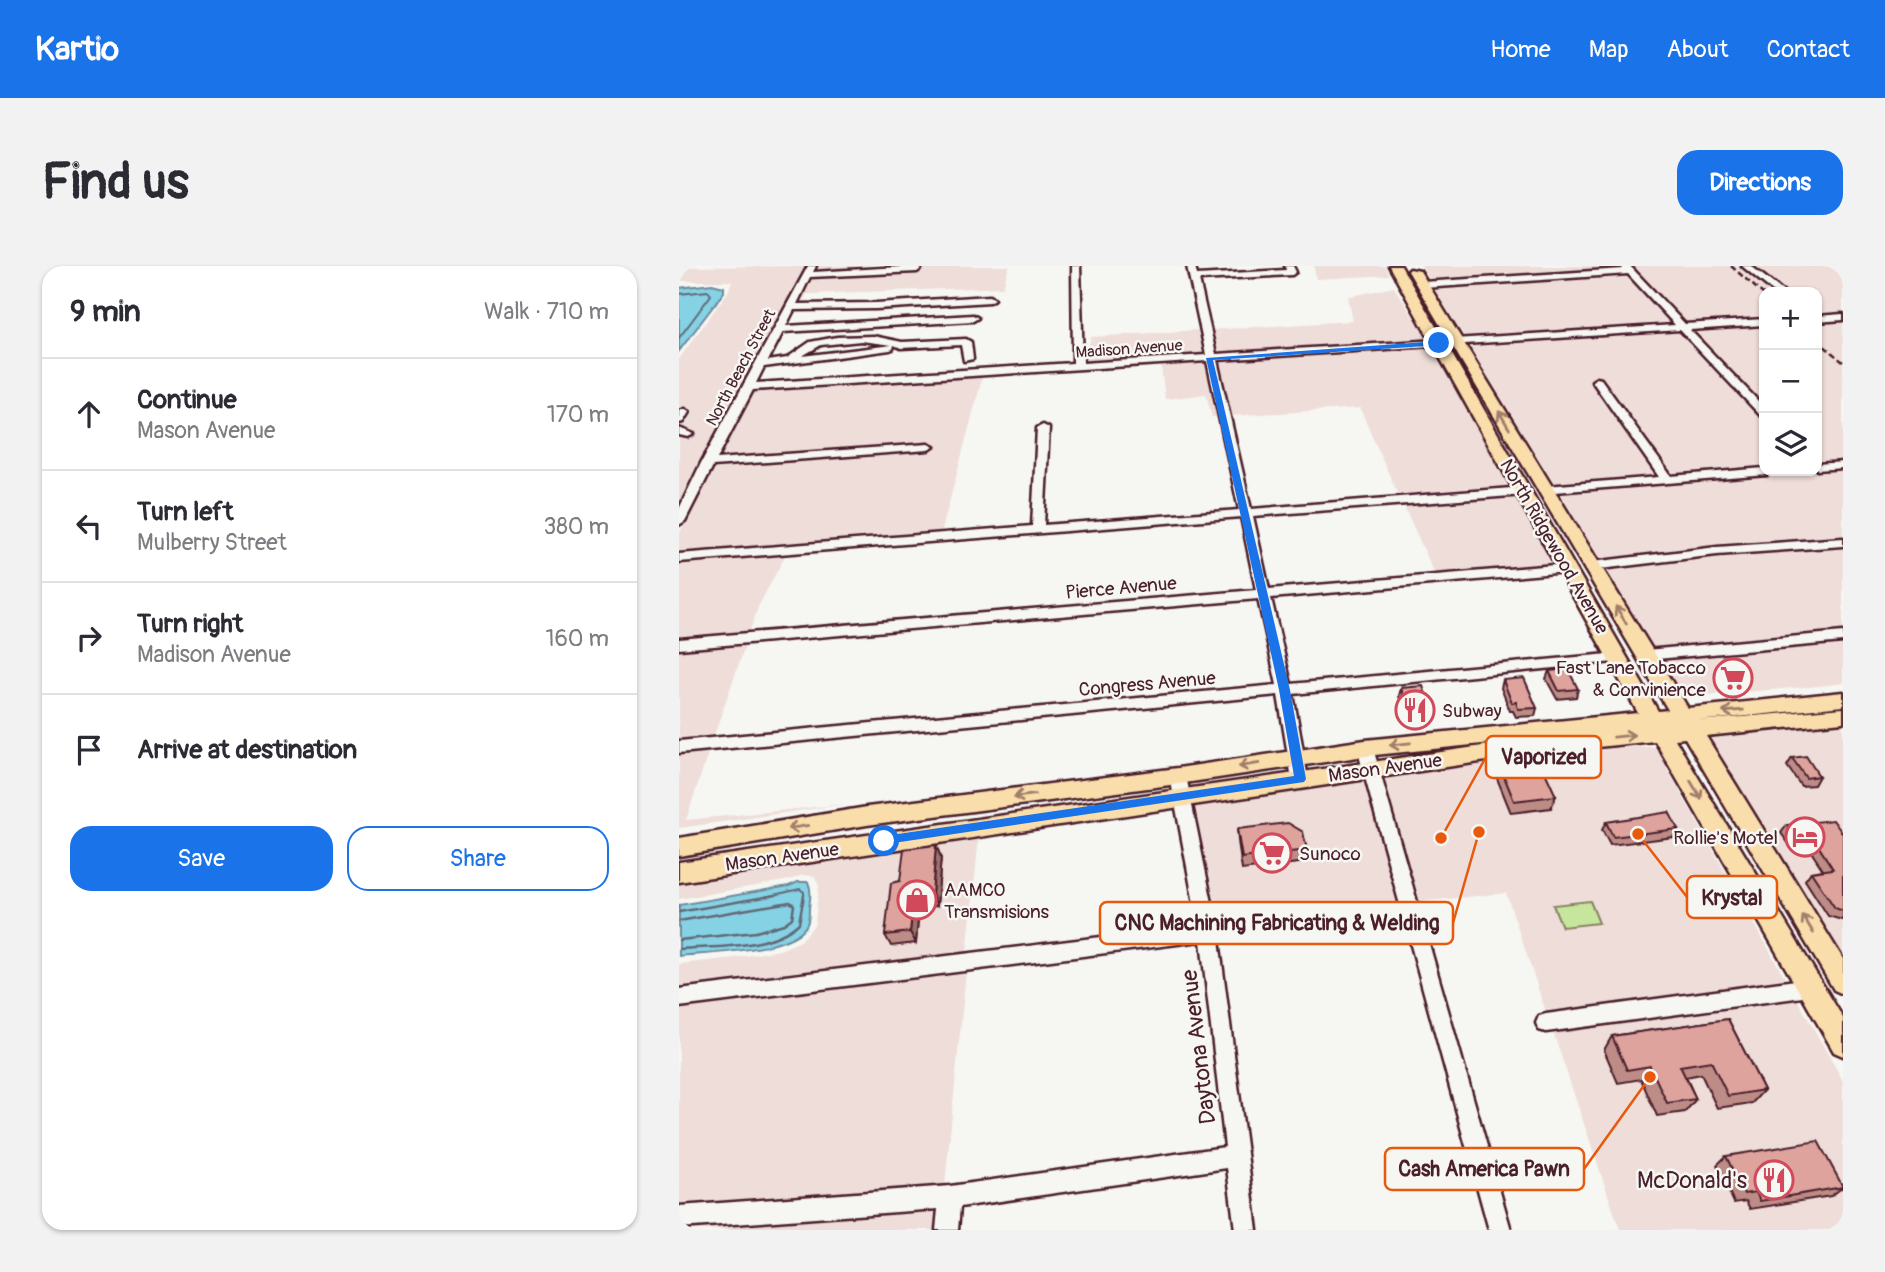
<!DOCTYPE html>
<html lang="en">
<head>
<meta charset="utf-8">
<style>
  :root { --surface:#fff; --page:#f2f2f3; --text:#2b2b33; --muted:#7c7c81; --line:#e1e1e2; --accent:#1a73e8 }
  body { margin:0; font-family:Pangolin,sans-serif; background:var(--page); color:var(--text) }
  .controls { position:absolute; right:21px; top:21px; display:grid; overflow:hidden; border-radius:14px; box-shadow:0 2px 5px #0004 }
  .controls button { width:63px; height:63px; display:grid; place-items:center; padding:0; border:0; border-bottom:2px solid var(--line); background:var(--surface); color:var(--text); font:35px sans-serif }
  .stop { position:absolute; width:21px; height:21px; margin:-16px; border:5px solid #1a73e8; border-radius:50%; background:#fff }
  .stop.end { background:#1a73e8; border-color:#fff; box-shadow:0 2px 7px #0008 }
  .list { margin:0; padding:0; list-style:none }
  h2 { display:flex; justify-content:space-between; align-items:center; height:91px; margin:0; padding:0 28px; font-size:30px }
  h2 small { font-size:23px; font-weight:400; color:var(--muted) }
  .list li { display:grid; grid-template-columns:46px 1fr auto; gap:21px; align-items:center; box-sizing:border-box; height:112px; padding:0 28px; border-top:2px solid var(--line) }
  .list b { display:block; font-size:26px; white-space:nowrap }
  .list p { margin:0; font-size:23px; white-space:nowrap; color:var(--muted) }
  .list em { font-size:23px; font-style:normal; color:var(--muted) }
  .actions { display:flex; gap:14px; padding:21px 28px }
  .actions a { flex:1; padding:16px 0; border:2px solid var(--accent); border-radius:21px; text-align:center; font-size:24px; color:var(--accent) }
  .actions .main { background:var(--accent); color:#fff }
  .icon { flex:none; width:38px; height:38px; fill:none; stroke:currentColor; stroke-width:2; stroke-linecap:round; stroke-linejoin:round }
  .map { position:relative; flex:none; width:1164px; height:964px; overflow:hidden; border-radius:21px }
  header { display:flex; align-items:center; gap:42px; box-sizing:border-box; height:98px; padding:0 35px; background:var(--accent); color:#fff }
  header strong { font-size:33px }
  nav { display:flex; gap:38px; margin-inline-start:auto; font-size:24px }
  .intro { display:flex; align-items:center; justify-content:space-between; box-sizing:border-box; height:168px; padding:0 42px }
  h1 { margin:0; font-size:49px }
  .button { padding:18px 32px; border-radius:21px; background:var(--accent); color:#fff; font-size:24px; font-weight:700 }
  main { display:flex; gap:42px; padding:0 42px }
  aside { flex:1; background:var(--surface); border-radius:21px; box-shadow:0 2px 5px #0004 }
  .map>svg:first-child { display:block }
  .built { fill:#eeddd8 }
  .green { fill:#c6e69e; stroke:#888264; stroke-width:2 }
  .water { fill:#85d2e5; stroke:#6d8a9b; stroke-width:2 }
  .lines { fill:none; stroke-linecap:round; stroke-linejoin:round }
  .shore-far1 { stroke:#626775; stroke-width:2 }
  .shore { stroke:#626775; stroke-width:2.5 }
  .minor-casing { stroke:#4a1f2b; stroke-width:5 }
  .major-casing { stroke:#4a1f2b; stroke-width:5 }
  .minor { fill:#f6f6f2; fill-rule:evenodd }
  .major { fill:#f9ddab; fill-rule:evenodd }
  .rail { stroke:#4a1f2b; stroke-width:2.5; stroke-dasharray:6 3.5; stroke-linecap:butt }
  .wall { fill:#be8c86; stroke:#4a1f2b; stroke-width:2 }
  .shaded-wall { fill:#9b726d; stroke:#4a1f2b; stroke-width:2 }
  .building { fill:#dda39c; stroke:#4a1f2b; stroke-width:2 }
  .oneway { stroke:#a27e6b }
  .route { fill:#1a73e8 }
  .labels { text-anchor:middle; stroke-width:5; stroke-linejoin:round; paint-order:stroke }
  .far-street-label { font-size:16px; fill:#4a1f2b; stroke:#f6f6f2 }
  .street-label { font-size:19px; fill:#4a1f2b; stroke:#f6f6f2 }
  .poi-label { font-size:19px; fill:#4a1f2b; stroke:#f6f6f2; text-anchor:start }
  .near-street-label { font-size:23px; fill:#4a1f2b; stroke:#f6f6f2 }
  .near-poi-label { font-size:23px; fill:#4a1f2b; stroke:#f6f6f2; text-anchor:end }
  .leader { fill:none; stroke:#e8590c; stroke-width:2.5 }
  .callout-dot { fill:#e8590c; stroke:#f6f6f2; stroke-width:2.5 }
  .callout { fill:#f6f6f2; stroke:#e8590c; stroke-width:2.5 }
  .callout-label { font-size:21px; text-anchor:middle; font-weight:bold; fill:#4a1f2b }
</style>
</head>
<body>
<header>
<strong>Kartio</strong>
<nav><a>Home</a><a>Map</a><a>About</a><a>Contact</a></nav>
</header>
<div class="intro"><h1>Find us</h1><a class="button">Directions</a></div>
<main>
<aside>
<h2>9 min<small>Walk · 710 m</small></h2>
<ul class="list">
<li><svg class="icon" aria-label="ahead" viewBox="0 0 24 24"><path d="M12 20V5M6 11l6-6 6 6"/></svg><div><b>Continue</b><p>Mason Avenue</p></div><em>170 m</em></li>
<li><svg class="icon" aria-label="left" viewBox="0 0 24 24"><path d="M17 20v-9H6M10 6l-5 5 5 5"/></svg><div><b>Turn left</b><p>Mulberry Street</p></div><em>380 m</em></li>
<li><svg class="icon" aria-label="right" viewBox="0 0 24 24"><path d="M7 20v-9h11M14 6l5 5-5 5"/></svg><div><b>Turn right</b><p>Madison Avenue</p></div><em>160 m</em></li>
<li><svg class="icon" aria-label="arrive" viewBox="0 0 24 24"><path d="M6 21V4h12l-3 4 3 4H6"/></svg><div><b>Arrive at destination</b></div></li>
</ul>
<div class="actions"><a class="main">Save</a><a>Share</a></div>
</aside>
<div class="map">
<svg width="1164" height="964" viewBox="0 0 1164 964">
  <rect width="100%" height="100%" fill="#f6f6f2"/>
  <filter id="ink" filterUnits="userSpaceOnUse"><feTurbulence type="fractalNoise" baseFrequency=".0143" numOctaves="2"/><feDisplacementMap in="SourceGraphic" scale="14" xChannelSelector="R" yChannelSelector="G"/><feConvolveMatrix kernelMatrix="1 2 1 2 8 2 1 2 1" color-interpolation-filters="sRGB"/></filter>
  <g filter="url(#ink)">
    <path class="built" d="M128,0L20,200L0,242V169L9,172L17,166L1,161L12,143L0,145V93L49,26L53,15H0V1Z
      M137,0H330L324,21L128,28L122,38H118L132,10L241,5L243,1L134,6Z
      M635,0H706L710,9L637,13Z
      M742,0H942L945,4L752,16Z
      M951,0H1164V49L1138,51V26H1085V54L1008,59Z
      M949,8L998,60L786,73L754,21Z
      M715,21L750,75L535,89L530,64L674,55L669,31Z
      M1164,54V195L1138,197V56Z
      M1085,59V141L1012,64Z
      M520,64L525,90L405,98L412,71Z
      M1003,64L1085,153V201L991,209L921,112L912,113L980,210L876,219L789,78Z
      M753,80L832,223L720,231L681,142L549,150L536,95Z
      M526,95L538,151H533L527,128L486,133L482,100L404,104Z
      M304,109L262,267L0,288V269L32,200L253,184L256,178L36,193L73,124Z
      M1164,203V272L1036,281L921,294L880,226Z
      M836,230L874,298L756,308L724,238Z
      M1164,281V365L975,383L926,303L1041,289Z
      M107,288L79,341L70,367L0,373V296Z
      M1164,376V417L1140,420L1012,430L1003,428L982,393Z
      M67,377L34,472L0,475V383Z
      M1164,455V692L1028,470Z
      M943,480L976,481L1107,714L867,746L827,627L738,636L702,512Z
      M30,484L7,554L167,538L0,562V487Z
      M687,514L720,637L538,656L514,539Z
      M300,571L288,687L0,723V698L56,692L101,684L122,675L136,658L140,620L136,610L123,609L110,614L0,633V617Z
      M287,705L266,919L0,938V741Z
      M1118,733L1164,815V964H941L874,766Z
      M258,945L257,964H7Z"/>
    <path class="green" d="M911,635L920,657L883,661L874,639Z"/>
    <path class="water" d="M33,18L45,21V26L0,85V22Z
      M119,616H129C133,625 131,633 130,642C130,647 130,654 128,658C115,686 28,687 0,690V639L110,620Z"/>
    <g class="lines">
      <path class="shore-far1" d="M0,28L29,25L32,29L0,72
        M86,631L121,623L125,626V631"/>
      <path class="shore" d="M0,646L97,629
        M0,655L111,636L115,639L113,652L105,658L77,666L0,674
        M0,683C37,680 91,684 120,657L125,629"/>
      <g class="minor-casing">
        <path id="minor" d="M129,0H137L134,6L238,0L242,3L238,6L131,11L118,38L197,37L311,30L316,33L311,36L197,43L115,44L107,60L294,49L299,52L294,55L104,66L89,95L108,92L131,76L158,71L194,70L223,76L287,73L292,76L294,93L285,95L282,79L222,82L215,79L214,83L211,84L85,101L77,117L394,97L393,0H401L404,97L527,89L508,0H516L518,9L607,4L606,0H614L617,6L613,9L520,14L537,88L996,59L949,8L744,22L740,19L744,16L944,3L942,0H951L1006,58L1085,53V59L1011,64L1085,141V150L1081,149L1001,64L538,94L572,243L845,221L851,225L845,229L574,250L590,323L888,298L895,302L888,306L592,332L612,418L940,387L945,389L947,392L945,395L614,428L629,513L627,517H615L613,513L599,429L0,487V475L598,419L579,333L0,383V373L577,324L562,251L0,296V288L353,260L358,162L364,159L370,162L365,259L560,244L528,95L74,124L38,193L249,178L255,181L249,184L34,200L6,255L0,259V243L22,197ZM182,75L213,79L123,90L142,79Z
          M1063,0H1072L1105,26H1095Z
          M1164,48V54L1138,56V50Z
          M918,112L922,113L992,210L1085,202V205H1095L1089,209L863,227V221L867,220L980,211L913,115Z
          M5,143L10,146L4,156L0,157V145Z
          M0,162L15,168L9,171L0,169Z
          M1164,196V202L1138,204V198Z
          M1164,272V280L1038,289L913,304L906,300L913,296L1038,281Z
          M1164,366V376L967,394L960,389L967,384Z
          M686,476L694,482L832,964H810L678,482Z
          M499,504L505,506L507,510L539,666L578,964H556L548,902L281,941L279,964H257L259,943L0,962V940L271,920L546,881L522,675L0,741V723L519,659L491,510L493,506Z
          M1131,712L1138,715L1141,721L1138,727L1131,730L867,766L860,764L857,757L860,750L867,748Z"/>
      </g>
      <g class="major-casing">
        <path id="major" d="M710,0H722L979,445L989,444L729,5L731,3L741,5L1009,442L1164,426V440L1018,455L1164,442V456L1027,470L1164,693V728L1155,724L1006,472L996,473L1164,752V790L1155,786L976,475L861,487L0,616V596L852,473L686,490L499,518L188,559L0,590V572L188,541L499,502L686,474L959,447Z"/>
      </g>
      <use href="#minor" class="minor"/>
      <use href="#major" class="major"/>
      <path class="rail" d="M1052,0L1085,29
        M1138,74L1164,96"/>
    </g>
    <path class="wall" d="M870,405L899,423L897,431L878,433L867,413Z
      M824,414L858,442L856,450L837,451L834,445H831L822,422Z
      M722,422L754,449L753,457L730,459L720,430Z
      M1113,492L1140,510L1135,519L1122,520L1108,500Z
      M820,498L877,530L872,542L832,547L817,510Z
      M927,556L999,563L995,571L931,579L923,564Z
      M1108,559L1164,568V652L1163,654L1149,650L1126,614L1132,606L1144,604L1127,578H1110L1102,567Z
      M558,563L628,584L627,596L563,604L559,575Z
      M262,591L258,640L240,642L237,677L212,680L206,669L221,615Z
      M1049,753L1085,824L1073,837L1038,842L1022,808L1007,811L1017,833L1006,846L978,850L962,813L939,817L925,784L933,770Z
      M1047,890L1164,921L1152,930L1071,943L1067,935L1055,937L1038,899Z"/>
    <path class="shaded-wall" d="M257,579L262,591L258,640L253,628Z
      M235,630L240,642L237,677L231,666Z"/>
    <path class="building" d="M889,403L899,423L880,425L870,405Z
      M845,412L858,442L839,443L837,436L833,437L824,414Z
      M744,420L754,449L731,451L722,422Z
      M1127,490L1140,510L1127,512L1113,492Z
      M860,493L877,530L835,535L820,498Z
      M990,546L999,563L934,571L927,556Z
      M1154,554L1164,568V645L1156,642L1132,606L1154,603L1133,570H1115L1108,559Z
      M609,557L624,566L628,584L563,592L558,563Z
      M257,579L253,628L235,630L231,666L206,669L212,617L221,615L225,583Z
      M1049,753L1085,824L1049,830L1032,795L1001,800L1017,833L988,837L971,800L948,804L933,770Z
      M1139,875L1164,921L1081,935L1077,926L1065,928L1047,890Z"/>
    <defs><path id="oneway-shaft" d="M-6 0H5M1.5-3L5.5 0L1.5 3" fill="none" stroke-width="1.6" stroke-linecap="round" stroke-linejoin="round" transform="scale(1.75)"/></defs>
    <g class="oneway">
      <use href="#oneway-shaft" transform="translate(825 154) rotate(-121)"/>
      <use href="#oneway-shaft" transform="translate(942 349) rotate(-121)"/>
      <use href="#oneway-shaft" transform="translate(1054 445) rotate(175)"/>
      <use href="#oneway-shaft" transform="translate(945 470) rotate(-6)"/>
      <use href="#oneway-shaft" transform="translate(721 478) rotate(174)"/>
      <use href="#oneway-shaft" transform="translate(570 499) rotate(171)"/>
      <use href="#oneway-shaft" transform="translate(1017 524) rotate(59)"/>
      <use href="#oneway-shaft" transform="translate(345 530) rotate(173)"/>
      <use href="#oneway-shaft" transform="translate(119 561) rotate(171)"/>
      <use href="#oneway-shaft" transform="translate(1129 658) rotate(-121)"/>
    </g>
  </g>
  <path class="route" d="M760,75L763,79L534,94L611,424L627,513L625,516L201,579L199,575L205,570L615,510L600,424L527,92Z"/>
  <defs>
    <g id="supermarket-ring" transform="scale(2.0125)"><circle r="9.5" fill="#f6f6f2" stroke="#d1495b" stroke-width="1.5"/><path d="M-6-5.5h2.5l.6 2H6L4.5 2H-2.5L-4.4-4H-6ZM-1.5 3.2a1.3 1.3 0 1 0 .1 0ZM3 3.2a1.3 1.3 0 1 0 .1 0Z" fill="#d1495b"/></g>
    <g id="restaurant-ring" transform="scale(2.0125)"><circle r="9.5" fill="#f6f6f2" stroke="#d1495b" stroke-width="1.5"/><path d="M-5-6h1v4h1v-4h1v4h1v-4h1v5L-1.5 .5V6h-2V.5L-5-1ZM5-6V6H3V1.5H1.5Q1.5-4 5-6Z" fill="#d1495b"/></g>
    <g id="hotel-ring" transform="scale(2.0125)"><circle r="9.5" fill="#f6f6f2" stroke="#d1495b" stroke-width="1.5"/><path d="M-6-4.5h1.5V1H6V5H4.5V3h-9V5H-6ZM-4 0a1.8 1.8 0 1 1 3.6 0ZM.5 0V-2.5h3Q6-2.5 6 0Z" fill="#d1495b"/></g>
    <g id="shop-ring" transform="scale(2.0125)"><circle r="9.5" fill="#f6f6f2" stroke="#d1495b" stroke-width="1.5"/><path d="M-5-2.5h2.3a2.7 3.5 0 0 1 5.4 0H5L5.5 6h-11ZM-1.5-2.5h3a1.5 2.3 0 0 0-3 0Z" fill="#d1495b"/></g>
  </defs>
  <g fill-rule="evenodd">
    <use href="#supermarket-ring" x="1054" y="412"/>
    <use href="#restaurant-ring" x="736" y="444"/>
    <use href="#hotel-ring" x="1126" y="571"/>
    <use href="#supermarket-ring" x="593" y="587"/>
    <use href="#shop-ring" x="238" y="634"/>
    <use href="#restaurant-ring" x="1095" y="914"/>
  </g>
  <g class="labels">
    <g class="far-street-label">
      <text transform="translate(450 82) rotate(-4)" y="6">Madison Avenue</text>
      <text transform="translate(61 101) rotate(-62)" y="6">North Beach Street</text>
    </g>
    <g class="street-label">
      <text transform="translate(876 280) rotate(60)" y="7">North Ridgewood Avenue</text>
      <text transform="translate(442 321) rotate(-5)" y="7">Pierce Avenue</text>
      <text transform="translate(468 417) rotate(-5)" y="7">Congress Avenue</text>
      <text transform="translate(706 501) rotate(-8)" y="7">Mason Avenue</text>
      <text transform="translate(103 590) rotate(-8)" y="7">Mason Avenue</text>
    </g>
    <g class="poi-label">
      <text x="1027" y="408" text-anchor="end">Fast Lane Tobacco<tspan x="1027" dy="22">&amp; Convinience</tspan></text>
      <text x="763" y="451">Subway</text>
      <text x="1099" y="578" text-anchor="end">Rollie's Motel</text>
      <text x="620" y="594">Sunoco</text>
      <text x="265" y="630">AAMCO<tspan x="265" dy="22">Transmisions</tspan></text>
    </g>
    <g class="near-street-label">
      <text transform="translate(519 781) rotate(-97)" y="8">Daytona Avenue</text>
    </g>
    <g class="near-poi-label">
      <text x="1068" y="922">McDonald's</text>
    </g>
  </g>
  <path class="leader" d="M762 572L807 491M959 568L1008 631M800 566L774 657M971 811L905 903"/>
  <g class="callout-dot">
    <circle cx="762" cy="572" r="7"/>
    <circle cx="959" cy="568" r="7"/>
    <circle cx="800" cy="566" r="7"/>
    <circle cx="971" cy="811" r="7"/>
  </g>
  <g class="callout">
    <rect x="807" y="470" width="115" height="42" rx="7"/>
    <rect x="1008" y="610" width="90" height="42" rx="7"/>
    <rect x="421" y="636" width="353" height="42" rx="7"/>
    <rect x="706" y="882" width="199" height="42" rx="7"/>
  </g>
  <g class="callout-label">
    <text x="865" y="498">Vaporized</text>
    <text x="1053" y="639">Krystal</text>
    <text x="598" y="664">CNC Machining Fabricating &amp; Welding</text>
    <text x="805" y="910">Cash America Pawn</text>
  </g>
</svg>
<div class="controls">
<button>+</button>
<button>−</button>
<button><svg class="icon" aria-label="layers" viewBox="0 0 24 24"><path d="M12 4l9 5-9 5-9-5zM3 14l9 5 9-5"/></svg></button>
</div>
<div class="stop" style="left:205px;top:575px"></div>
<div class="stop end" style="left:760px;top:77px"></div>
</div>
</main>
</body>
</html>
